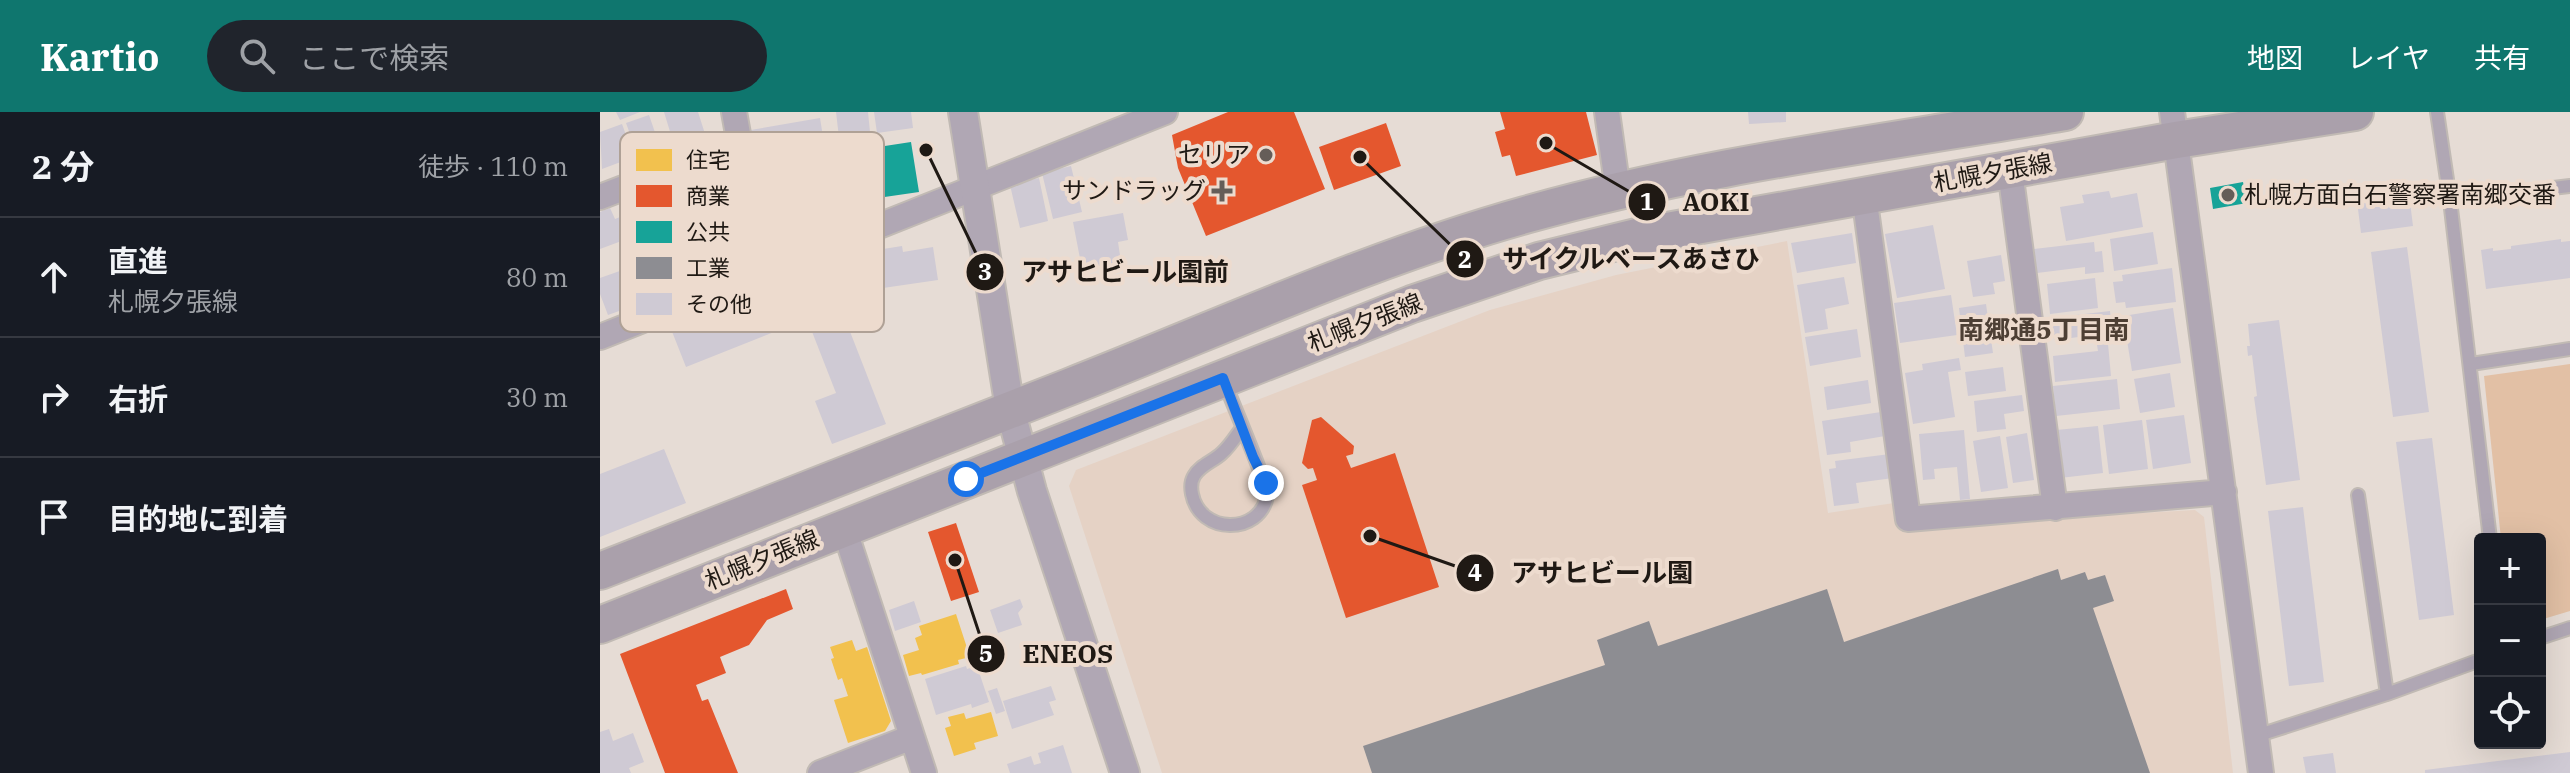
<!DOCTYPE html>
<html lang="ja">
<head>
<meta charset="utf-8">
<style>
  :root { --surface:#171b24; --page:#20242c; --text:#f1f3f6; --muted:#9ea1a6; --line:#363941; --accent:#0f766e }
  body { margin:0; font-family:"IBM Plex Serif","Noto Sans JP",serif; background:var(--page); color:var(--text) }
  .controls { position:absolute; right:24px; bottom:24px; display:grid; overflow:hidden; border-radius:8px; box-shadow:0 8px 32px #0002 }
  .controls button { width:72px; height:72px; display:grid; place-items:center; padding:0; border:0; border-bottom:2px solid var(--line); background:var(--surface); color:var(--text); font:40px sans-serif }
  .stop { position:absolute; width:24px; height:24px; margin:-18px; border:6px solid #1a73e8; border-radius:50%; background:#fff }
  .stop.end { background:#1a73e8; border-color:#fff; box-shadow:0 2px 8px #0008 }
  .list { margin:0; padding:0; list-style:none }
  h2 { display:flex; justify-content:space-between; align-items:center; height:104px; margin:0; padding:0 32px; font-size:34px }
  h2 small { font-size:26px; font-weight:400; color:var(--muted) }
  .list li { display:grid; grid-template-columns:52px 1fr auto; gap:24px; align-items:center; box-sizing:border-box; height:120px; padding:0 32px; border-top:2px solid var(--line) }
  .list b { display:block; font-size:30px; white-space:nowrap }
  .list p { margin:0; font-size:26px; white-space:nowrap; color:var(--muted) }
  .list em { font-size:26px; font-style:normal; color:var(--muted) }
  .icon { flex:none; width:44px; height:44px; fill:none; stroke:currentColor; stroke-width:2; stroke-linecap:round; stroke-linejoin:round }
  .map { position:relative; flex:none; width:1970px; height:661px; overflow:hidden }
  header { display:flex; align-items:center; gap:48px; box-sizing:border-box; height:112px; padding:0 40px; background:var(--accent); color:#fff }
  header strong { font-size:38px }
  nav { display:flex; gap:44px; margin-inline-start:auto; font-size:28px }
  .search { width:560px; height:72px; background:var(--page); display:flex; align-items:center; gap:20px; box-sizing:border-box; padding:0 28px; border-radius:44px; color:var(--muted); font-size:30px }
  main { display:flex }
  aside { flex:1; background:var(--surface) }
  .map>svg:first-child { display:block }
  .built { fill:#e5d2c5 }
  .green { fill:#e2c0a5 }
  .homes { fill:#f2c14e }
  .shops { fill:#e4572e }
  .public { fill:#17a398 }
  .industry { fill:#8d8d92 }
  .building { fill:#cfcad4 }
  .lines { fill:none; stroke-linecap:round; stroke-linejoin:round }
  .service-casing { stroke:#c1bab4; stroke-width:16 }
  .minor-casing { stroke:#c1bab4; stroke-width:28 }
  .tertiary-casing { stroke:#c1bab4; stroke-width:32 }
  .primary-casing { stroke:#c1bab4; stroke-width:40 }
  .service { stroke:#b0a7b4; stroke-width:12 }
  .minor { stroke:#b0a7b4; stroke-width:24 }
  .tertiary { stroke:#b0a7b4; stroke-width:28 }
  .primary { stroke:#aaa0ab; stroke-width:36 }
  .route { stroke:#1a73e8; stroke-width:10 }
  .poi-dot { fill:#655d58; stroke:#eddbce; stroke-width:3 }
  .labels { text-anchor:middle; stroke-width:8; stroke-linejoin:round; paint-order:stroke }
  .poi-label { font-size:24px; fill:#1f1914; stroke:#eddbce; text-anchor:end }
  .street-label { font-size:24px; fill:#1f1914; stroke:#eddbce }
  .neighbourhood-label { font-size:26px; font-weight:bold; fill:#4d3f34; stroke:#eddbce }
  .key { fill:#eddbce; stroke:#afa196; stroke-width:2 }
  .key-label { font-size:22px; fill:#1f1914 }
  .leader { fill:none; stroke:#1f1914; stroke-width:3 }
  .callout-dot { fill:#1f1914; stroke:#eddbce; stroke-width:3 }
  .mark-label { font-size:24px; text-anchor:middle; font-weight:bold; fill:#fff }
  .callout-label { font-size:26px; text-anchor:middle; font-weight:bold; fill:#1f1914; stroke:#eddbce; stroke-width:8; stroke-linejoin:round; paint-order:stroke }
</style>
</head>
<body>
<header>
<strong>Kartio</strong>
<div class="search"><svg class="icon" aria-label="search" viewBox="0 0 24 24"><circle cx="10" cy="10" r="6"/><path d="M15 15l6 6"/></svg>ここで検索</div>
<nav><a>地図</a><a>レイヤ</a><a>共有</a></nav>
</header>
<main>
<aside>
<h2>2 分<small>徒歩 · 110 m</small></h2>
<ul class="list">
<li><svg class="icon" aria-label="ahead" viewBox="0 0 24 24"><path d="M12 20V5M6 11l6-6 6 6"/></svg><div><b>直進</b><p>札幌夕張線</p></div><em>80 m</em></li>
<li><svg class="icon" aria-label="right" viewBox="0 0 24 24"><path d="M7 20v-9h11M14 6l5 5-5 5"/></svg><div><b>右折</b></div><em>30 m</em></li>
<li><svg class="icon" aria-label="arrive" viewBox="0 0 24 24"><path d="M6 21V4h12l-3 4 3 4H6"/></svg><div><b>目的地に到着</b></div></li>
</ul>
</aside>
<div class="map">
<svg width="1970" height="661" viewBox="0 0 1970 661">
  <rect width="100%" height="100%" fill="#e6dcd5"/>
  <path class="built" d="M1187,129L1228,401L1294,391L1298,415L1595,398L1604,405L1633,661H562L469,374L476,358L890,198L1016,163Z"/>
  <path class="green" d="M1970,252V499L1940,508V427H1901L1884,264Z"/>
  <path class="homes" d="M356,502L370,545L358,548L359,552L322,563L321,561L309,564L303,543L319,538L315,526L322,523L319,514Z
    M252,528L256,539L267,535L291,609L285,619L248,631L234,588L248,584L242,566L238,568L231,547L234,546L230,535Z
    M391,600L398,624L374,631L376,637L354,644L345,616L351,614L348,605L364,601L366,607Z"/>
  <path class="shops" d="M628,0H694L725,77L606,124L578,56L572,23Z
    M900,0H986L997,43L916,64L910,43L902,45L895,20L905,17Z
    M786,11L801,54L734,78L719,35Z
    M721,305L754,334L753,342L746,344L751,356L795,341L839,475L746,506L702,373L717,368L713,356L708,357L702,351L712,308Z
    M356,411L379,480L351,489L328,420Z
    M186,477L193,497L167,508L149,533L120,545L126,561L96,573L102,589L108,587L138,661H65L20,542Z"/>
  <path class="public" d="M311,30L319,80L250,90L244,49L253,48L252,39Z
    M1643,70L1647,91L1613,97L1610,76Z"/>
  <path class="industry" d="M1458,457L1461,468L1485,460L1488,468L1505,463L1514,489L1493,496L1550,661H772L763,634L1005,553L997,528L1049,509L1058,534L1227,477L1244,530Z"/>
  <path class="building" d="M16,0H40L20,8Z
    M64,0H98L107,28L76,39Z
    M236,0H268L271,30L240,34Z
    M274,0H311L313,16L277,21Z
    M1148,0H1186V10L1149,12Z
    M49,3L60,35L38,44L26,11Z
    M220,6L226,43L151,55L145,19Z
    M22,12L34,45L2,57L0,20Z
    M471,54L482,100L453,107L442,61Z
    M439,66L448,109L420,116L410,73Z
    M1509,79L1511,86L1537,81L1543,115L1466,129L1460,95L1484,91L1482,83Z
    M1809,82L1813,114L1761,121L1757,89Z
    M10,96L15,107L28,102L29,105L37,103L43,121L0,137V100Z
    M523,101L528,128L518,130L521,150L482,157L473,110Z
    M1333,113L1345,177L1297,186L1285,122Z
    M1553,120L1558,152L1514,159L1510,127Z
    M1252,121L1256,151L1197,161L1191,131Z
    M1961,127V130L1970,129V166L1886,177L1881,138L1893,136V139L1911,137V134Z
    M1494,130L1495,140L1502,139L1504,160L1485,162V155L1437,161L1434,137Z
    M302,134L303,140L333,135L338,168L283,176L277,138Z
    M1807,135L1829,300L1793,305L1771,140Z
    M1401,143L1405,169L1393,171L1395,182L1373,185L1367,149Z
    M31,155L44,190L8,203L0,182V166Z
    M1572,156L1576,190L1526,196L1525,190L1516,191L1513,170L1523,169L1522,163Z
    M1244,165L1249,192L1225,197L1228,217L1205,221L1197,173Z
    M1495,166L1498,196L1450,202L1447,172Z
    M159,182L174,220L86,255L71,217Z
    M1351,183L1357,223L1300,231L1294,191Z
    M1386,192L1393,241L1365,245L1359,196Z
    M1573,196L1581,251L1532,259L1523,204Z
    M242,199L286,312L232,332L215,289L236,281L209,212Z
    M1510,199L1512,221L1454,228L1451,206Z
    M1679,208L1700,368L1666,373L1654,285L1657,284L1652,243L1648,244L1647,234H1650L1648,212Z
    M1257,217L1261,245L1210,254L1205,225Z
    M1508,232L1511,264L1455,270L1453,244L1498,239L1497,233Z
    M1359,246L1361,258L1348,260L1355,305L1313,312L1305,261L1323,258L1322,252Z
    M1403,255L1406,279L1368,284L1365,260Z
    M1570,261L1575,295L1540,301L1534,267Z
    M1517,267L1520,297L1456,304L1453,274Z
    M1268,268L1271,291L1227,298L1224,275Z
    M1422,283L1424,299L1404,302L1406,317L1377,320L1374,289Z
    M1281,300L1285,324L1250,330L1251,340L1227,343L1222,309Z
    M1584,303L1591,351L1553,357L1546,308Z
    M1542,308L1548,357L1509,362L1503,313Z
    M1498,314L1503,361L1460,366L1456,318Z
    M1364,318L1370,387L1360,388L1357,355L1334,357L1335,367L1323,368L1319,322Z
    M1427,321L1434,368L1413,371L1406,325Z
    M1400,324L1408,376L1381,380L1373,329Z
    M1832,326L1854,503L1819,508L1796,330Z
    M64,337L86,391L0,425V362Z
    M1290,342L1293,366L1256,371L1259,391L1234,394L1229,357L1236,356L1235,349Z
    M1703,395L1724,570L1689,574L1668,399Z
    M420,487L423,495L418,501L422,513L398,521L390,498Z
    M314,489L321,510L295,519L289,498Z
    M366,554L367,557L377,554L389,590L372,596L371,592L336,603L325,567Z
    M451,574L456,588L449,590L454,603L412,617L403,589Z
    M397,576L405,599L396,602L388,579Z
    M9,617L13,629L33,621L44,650L29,656L31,661H0V620Z
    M463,633L472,661H410L407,652L431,644L434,653L441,651L438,641Z
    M1970,640V661H1825V658Z
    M1733,641L1736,661H1706L1703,645Z"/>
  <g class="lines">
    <g class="service-casing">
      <path id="service" d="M1837,0L1850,88L1890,427
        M1850,88L1970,74
        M1871,252L1970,237
        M624,269C630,285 669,376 667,384C660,423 600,423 592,382C591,377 591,369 594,364C600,353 614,349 622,341C630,334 636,324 642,316
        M1758,383L1787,582
        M1940,526L1970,516
        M1656,624L1787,582L1880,548"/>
    </g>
    <g class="minor-casing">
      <path id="minor" d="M134,0L163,160
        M1007,0L1018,79
        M1572,0L1661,661
        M1410,59L1455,396
        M1264,83L1308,407L1624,380
        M0,85L140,31
        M0,225L565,0
        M244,416L324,661
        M220,661L312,625"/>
    </g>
    <g class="tertiary-casing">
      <path id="tertiary" d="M363,0L410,297L432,379L525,661"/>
    </g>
    <g class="primary-casing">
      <path id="primary" d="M0,459C156,398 312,337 469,275C620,216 768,147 925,103C1101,53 1285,31 1465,0
        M0,513L812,192L939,149L1045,123L1576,28L1755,0"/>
    </g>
    <use href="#service" class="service"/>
    <use href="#minor" class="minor"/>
    <use href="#tertiary" class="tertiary"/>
    <use href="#primary" class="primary"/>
  </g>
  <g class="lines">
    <path class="route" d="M366,367L623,266L653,345L666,371"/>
  </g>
  <g class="poi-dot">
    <circle cx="666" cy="43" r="8"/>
    <path d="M618 67h8v8h8v8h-8v8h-8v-8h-8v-8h8z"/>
    <circle cx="1628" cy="83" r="8"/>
  </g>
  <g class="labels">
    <g class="poi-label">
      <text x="650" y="51">セリア</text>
      <text x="606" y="87">サンドラッグ</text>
      <text x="1644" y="91" text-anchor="start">札幌方面白石警察署南郷交番</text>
    </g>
    <g class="street-label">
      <text transform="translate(1393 61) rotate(-10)" y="8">札幌夕張線</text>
      <text transform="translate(765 211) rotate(-21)" y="8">札幌夕張線</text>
      <text transform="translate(162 448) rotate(-22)" y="8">札幌夕張線</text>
    </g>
    <g class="neighbourhood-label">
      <text x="1444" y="227">南郷通5丁目南</text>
    </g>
  </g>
  <rect x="20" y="20" width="264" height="200" rx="12" class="key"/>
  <rect x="36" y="37" width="36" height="22" fill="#f2c14e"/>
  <rect x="36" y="73" width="36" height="22" fill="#e4572e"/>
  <rect x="36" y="109" width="36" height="22" fill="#17a398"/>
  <rect x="36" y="145" width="36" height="22" fill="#8d8d92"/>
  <rect x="36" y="181" width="36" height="22" fill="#cfcad4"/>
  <g class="key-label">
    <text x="86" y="56">住宅</text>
    <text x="86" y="92">商業</text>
    <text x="86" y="128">公共</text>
    <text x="86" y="164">工業</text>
    <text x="86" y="200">その他</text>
  </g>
  <path class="leader" d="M946 31L1047 90M760 45L865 147M326 38L385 160M770 424L875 461M355 448L386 542"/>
  <g class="callout-dot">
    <circle cx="946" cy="31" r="8"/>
    <circle cx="760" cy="45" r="8"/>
    <circle cx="326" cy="38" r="8"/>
    <circle cx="770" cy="424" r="8"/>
    <circle cx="355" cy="448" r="8"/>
    <circle cx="1047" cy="90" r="20"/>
    <circle cx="865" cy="147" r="20"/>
    <circle cx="385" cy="160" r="20"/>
    <circle cx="875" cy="461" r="20"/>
    <circle cx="386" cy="542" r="20"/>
  </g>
  <g class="mark-label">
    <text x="1047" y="98">1</text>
    <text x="865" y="156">2</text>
    <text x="385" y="168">3</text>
    <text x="875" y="469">4</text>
    <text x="386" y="550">5</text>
  </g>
  <g class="callout-label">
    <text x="1116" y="99">AOKI</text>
    <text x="1031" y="156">サイクルベースあさひ</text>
    <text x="525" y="169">アサヒビール園前</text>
    <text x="1002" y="470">アサヒビール園</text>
    <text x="468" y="551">ENEOS</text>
  </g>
</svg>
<div class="controls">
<button>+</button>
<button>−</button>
<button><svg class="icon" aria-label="locate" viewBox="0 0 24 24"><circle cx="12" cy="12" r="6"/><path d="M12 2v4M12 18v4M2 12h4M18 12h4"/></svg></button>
</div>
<div class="stop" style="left:366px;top:367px"></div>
<div class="stop end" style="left:666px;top:371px"></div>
</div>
</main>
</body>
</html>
